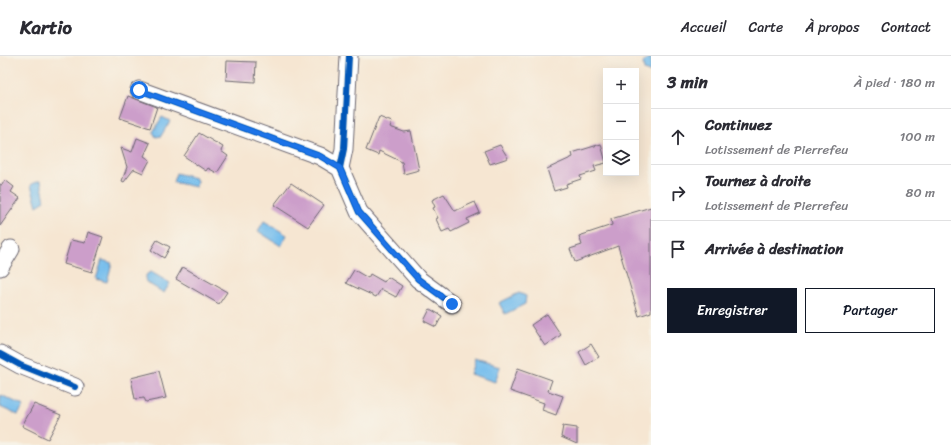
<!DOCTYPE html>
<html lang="fr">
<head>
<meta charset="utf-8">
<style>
  :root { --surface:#fff; --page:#f2f2f3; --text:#2b2b33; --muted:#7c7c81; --line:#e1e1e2; --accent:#111827 }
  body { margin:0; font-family:Sriracha,sans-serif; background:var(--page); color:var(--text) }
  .controls { position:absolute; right:12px; top:12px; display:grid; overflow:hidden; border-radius:0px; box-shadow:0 4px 16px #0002 }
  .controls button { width:36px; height:36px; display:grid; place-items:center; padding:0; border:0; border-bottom:1px solid var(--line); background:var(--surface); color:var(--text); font:20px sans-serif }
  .stop { position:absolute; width:12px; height:12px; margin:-9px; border:3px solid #1a73e8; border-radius:50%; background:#fff }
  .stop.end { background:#1a73e8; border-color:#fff; box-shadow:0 1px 4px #0008 }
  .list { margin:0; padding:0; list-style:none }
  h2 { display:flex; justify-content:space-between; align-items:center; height:52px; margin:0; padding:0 16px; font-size:17px }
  h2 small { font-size:13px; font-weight:400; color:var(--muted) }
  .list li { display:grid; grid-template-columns:26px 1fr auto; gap:12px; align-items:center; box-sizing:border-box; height:56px; padding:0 16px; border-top:1px solid var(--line) }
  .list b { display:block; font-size:15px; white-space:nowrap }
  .list p { margin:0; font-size:13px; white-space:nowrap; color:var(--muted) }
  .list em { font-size:13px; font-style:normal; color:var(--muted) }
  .actions { display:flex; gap:8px; padding:12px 16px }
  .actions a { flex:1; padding:9px 0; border:1px solid var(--accent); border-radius:0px; text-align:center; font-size:14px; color:var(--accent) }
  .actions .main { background:var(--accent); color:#fff }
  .icon { flex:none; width:22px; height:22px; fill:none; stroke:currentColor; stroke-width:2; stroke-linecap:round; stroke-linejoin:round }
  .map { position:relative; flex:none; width:651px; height:389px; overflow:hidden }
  header { display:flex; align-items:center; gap:24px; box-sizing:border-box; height:56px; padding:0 20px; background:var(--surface); border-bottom:1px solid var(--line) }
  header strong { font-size:19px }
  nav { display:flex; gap:22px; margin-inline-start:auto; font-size:14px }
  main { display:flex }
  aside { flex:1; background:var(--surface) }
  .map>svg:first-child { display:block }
  .water { fill:#75bded; stroke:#4c7094 }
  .building { fill:#cc9eca }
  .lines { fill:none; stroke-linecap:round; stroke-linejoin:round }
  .minor-casing { stroke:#6c6770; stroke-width:19 }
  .minor { stroke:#fff; stroke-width:17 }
  .cycleway-casing { stroke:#f7f3e8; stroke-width:8 }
  .cycleway { stroke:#0057b8; stroke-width:6 }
  .route { stroke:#1a73e8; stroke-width:5 }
</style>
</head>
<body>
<header>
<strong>Kartio</strong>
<nav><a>Accueil</a><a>Carte</a><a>À propos</a><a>Contact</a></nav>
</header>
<main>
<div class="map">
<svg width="651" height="389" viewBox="0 0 651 389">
  <rect width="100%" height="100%" fill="#f7f3e8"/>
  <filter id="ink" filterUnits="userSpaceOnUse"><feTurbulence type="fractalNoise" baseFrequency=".025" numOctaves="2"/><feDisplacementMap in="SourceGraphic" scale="8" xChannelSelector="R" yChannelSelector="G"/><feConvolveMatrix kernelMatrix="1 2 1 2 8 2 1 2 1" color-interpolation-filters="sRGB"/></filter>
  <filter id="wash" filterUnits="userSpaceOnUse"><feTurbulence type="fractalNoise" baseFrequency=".012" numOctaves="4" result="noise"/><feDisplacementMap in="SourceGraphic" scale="16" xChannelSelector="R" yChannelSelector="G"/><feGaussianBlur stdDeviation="0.9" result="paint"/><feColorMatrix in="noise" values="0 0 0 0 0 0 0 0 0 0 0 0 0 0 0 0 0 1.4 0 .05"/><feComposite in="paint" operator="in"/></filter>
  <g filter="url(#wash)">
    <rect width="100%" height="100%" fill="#f6e6d2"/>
    <path class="water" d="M650,0H651V17L644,14L643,7Z
      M162,61L170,65L161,80L156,81L153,76Z
      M176,117L195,122L197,124L196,131L173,126Z
      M37,125H41L45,145L37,150L31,129Z
      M264,165L287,179L281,190L258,175Z
      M102,204L112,207L107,226L96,223Z
      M151,216L170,227L164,237L146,226L145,222L147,218Z
      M519,237L526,240L525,248L505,258L499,247Z
      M475,304L500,311L495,326L470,318Z
      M1,339L24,350L18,359L0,351Z"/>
    <g id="blocks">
      <path class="building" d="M227,5L256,6L255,26L226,24Z
        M128,40L157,51L150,72L120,62Z
        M379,61L392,66L390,71L404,76L411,75L419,114L404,118L402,106L379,95L378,99L366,94Z
        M199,77L223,91L221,95L228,100L217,117L208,112L206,115L184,100Z
        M137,82L150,87L144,100L150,104L143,117L134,113L124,126L122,125L127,111L121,92L132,96Z
        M601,88L606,107L594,110L596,115L580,120L581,123L566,128L567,131L554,135L547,113L573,101L572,97Z
        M500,89L508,102L490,108L484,95Z
        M5,124L14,131L11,136L20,142L0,170V128L2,129Z
        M291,127L324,149L308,171L274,149Z
        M444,138L455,155L475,146L480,157L467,163L469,167L451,176L449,173L442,176L436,163L438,162L433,152L435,151L432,144Z
        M651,151V256L639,260L618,190L575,206L570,193L582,189L579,180L612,169L611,163Z
        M88,176L103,181L92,216L64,208L71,184L85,187Z
        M157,184L170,191L164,202L151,194Z
        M183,211L227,236L219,248L176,223Z
        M354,214L368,222L370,218L384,226L388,221L402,230L396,241L381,233L376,241L346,227Z
        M430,253L442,260L436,271L424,265Z
        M547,258L561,279L545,290L531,269Z
        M591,288L599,301L586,309L579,296Z
        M518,312L552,324L548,335L563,340L556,359L542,354L544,347L510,335Z
        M159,315L166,342L146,346L144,342L135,343L131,322Z
        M34,348L61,359L48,383L22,370Z
        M563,370L577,372V388L561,381Z"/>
    </g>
  </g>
  <g filter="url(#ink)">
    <use href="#blocks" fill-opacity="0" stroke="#6c6770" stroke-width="1"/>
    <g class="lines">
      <g class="minor-casing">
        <path id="minor" d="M349,0L344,93L340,112L359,156L418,223L452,248
          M139,34L320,100L340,112
          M0,211L11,193
          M0,298L20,309L75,331"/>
      </g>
      <use href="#minor" class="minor"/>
      <g class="cycleway-casing">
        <path id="cycleway" d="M349,0L344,93L340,112L359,156L418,223L452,248
          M139,34L320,100L340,112
          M0,298L20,309L75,331"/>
      </g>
      <use href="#cycleway" class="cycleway"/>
    </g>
  </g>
  <g class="lines" filter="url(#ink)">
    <path class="route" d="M139,34L320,100L340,112L359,156L418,223L452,248"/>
  </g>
</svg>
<div class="controls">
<button>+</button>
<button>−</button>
<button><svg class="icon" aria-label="layers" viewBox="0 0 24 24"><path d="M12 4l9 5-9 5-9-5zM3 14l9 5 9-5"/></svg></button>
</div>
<div class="stop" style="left:139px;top:34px"></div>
<div class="stop end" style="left:452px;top:248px"></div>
</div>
<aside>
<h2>3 min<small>À pied · 180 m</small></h2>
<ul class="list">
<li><svg class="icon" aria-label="ahead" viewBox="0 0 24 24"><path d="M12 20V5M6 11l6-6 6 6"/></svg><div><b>Continuez</b><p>Lotissement de Pierrefeu</p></div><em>100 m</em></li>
<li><svg class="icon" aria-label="right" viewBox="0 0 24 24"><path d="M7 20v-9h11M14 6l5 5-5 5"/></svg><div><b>Tournez à droite</b><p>Lotissement de Pierrefeu</p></div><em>80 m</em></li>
<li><svg class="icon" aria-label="arrive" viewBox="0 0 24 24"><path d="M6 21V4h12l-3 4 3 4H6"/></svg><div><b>Arrivée à destination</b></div></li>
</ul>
<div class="actions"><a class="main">Enregistrer</a><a>Partager</a></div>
</aside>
</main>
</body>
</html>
